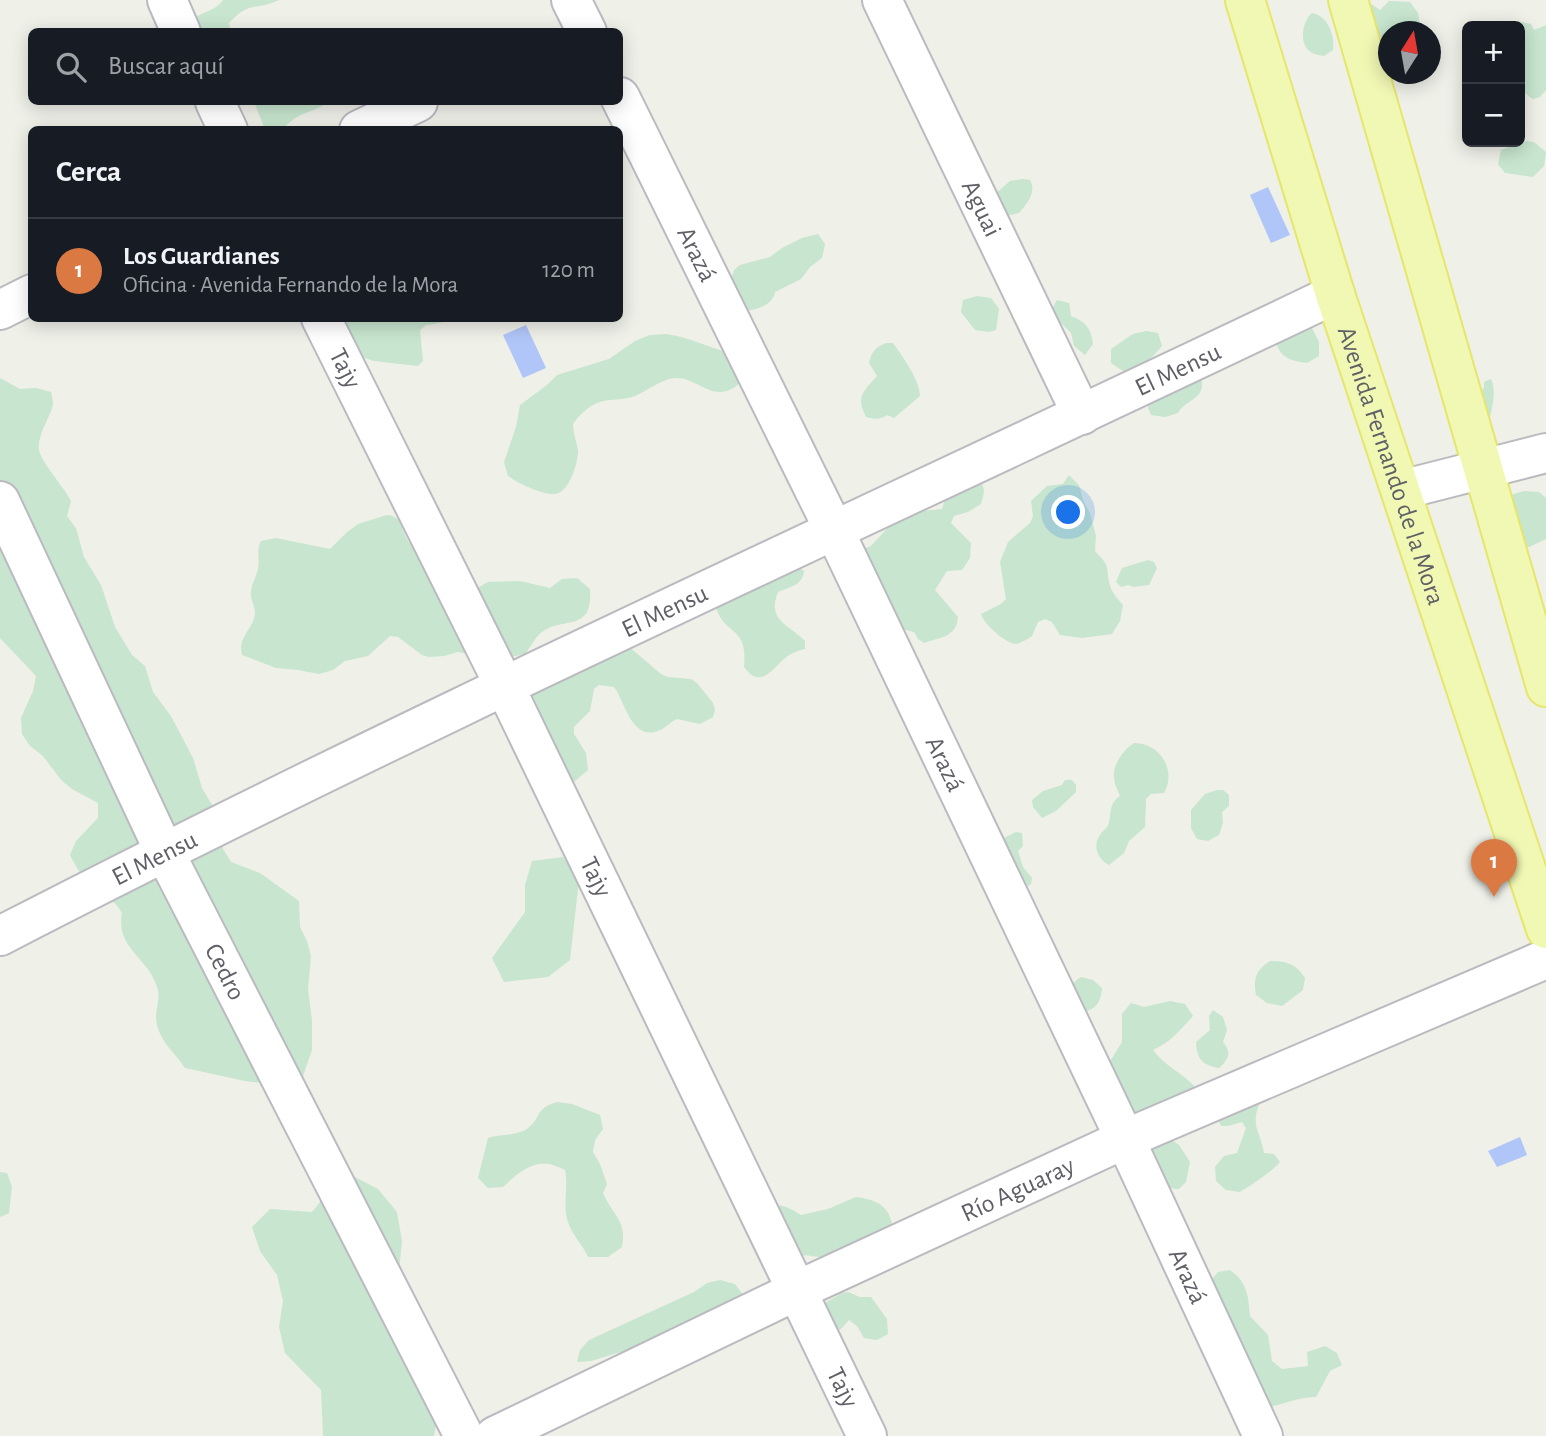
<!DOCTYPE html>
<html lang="es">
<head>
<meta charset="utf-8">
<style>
  :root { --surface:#171b24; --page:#242831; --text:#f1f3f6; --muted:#9ea1a6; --line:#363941; --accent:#db7943 }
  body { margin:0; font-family:"Alegreya Sans",sans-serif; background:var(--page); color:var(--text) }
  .controls { position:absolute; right:21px; top:21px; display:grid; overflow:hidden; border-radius:10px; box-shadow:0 4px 18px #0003 }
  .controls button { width:63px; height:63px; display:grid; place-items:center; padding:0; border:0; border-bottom:2px solid var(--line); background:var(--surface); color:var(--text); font:35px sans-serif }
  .compass { position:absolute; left:1378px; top:21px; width:63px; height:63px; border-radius:50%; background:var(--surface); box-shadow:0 4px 18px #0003; rotate:11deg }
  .you { position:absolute; left:1069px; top:513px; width:24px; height:24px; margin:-18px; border:5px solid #fff; border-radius:50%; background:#1a73e8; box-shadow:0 0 0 10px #1a73e833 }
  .badge { display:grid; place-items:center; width:46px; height:46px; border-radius:50%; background:var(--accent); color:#fff; font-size:23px; font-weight:700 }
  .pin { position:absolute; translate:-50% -58px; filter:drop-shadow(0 2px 4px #0008) }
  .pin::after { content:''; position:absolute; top:37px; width:24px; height:21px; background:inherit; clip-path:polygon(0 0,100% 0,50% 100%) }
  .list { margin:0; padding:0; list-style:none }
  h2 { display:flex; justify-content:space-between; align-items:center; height:91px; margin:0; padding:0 28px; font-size:30px }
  h2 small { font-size:23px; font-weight:400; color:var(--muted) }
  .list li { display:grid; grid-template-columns:46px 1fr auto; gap:21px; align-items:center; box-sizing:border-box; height:105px; padding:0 28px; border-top:2px solid var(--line) }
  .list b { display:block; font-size:26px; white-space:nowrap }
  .list p { margin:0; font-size:23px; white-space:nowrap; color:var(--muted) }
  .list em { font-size:23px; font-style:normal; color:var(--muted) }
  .icon { flex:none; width:38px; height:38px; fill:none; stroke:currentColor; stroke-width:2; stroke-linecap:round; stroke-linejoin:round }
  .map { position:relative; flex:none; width:1546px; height:1436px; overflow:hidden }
  .search { position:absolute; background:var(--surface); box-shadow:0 4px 18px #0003; left:28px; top:28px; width:595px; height:77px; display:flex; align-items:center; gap:18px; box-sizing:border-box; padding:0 24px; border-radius:10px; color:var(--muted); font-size:26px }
  .panel { position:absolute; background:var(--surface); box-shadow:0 4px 18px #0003; left:28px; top:126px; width:595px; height:196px; border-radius:10px }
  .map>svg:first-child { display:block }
  .green { fill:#c7e5cf }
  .water { fill:#b0c5f8 }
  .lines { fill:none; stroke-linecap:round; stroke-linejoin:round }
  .minor-casing { stroke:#babac0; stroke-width:42 }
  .major-casing { stroke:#e6e66b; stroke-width:42 }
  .minor { stroke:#fff; stroke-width:38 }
  .major { stroke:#f1f8b4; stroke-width:38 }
  .labels { text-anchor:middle; stroke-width:7; stroke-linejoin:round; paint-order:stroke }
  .street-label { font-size:26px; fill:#5f6067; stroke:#fff }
</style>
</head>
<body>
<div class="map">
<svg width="1546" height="1436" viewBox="0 0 1546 1436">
  <rect width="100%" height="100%" fill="#eff0e8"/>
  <path class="green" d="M223,0H279C256,11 250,0 229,23L231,31H194L191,21C201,11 215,12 223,0Z
    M1365,0L1380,10L1389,1L1410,2L1418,13L1421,31L1388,32V48C1374,38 1370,17 1365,0Z
    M1312,13C1328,16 1335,35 1333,50L1324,56C1319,55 1312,54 1308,50C1299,41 1303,20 1312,13Z
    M1518,21L1531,24L1534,30L1546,25V90L1540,97L1533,99C1511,88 1520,48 1520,26H1513Z
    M254,102H329C309,115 300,110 282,130L265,129Z
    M1527,141L1534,142L1546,152L1544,166L1533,177L1505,173L1498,164L1501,150Z
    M1023,179L1030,180C1037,192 1027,204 1019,213L1006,216L994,195L1010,181Z
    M818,234L825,244L822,258L810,267L801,279L775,292C772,307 754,310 740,312L730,284L734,270L740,265L770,257L782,248L802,238Z
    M977,296L991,298L999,309L996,330L989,332L975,330L961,312L963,300Z
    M1057,300L1069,303L1071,316C1086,322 1091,328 1093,344L1085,355L1074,346L1071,333L1050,312Z
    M348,319H453C448,321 432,325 426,325L420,330L423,361L418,366L374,361L359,356L346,329Z
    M1310,324L1319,342V356L1307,363C1292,361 1279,358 1276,341Z
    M1146,331L1158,333L1162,346C1150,360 1142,368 1123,371L1111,363V349L1133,334Z
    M666,334C690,337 708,348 731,353L741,382C714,407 700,377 675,378C662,379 647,391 635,396C623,401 609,398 597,403C589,406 578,416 573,424C573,434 577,442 578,451C578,463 569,493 555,494C542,495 518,483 508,476L504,462L516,427L520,405L547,385L557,375L609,359L635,341L650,335Z
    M886,343H893C902,356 920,380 920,396L894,418L887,415C880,420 875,419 866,417C855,396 864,391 877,376L869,363C871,352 876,347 886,343Z
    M0,378L20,389L36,388L51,392C52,397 54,403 52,408C48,421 37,436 39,450C41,462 64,487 71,501L67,516L76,528L84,557L101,585L115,627L132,655L145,666L153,692L171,716L193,758L202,788L219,817L223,849L231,862L260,873L299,901L300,927L307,941L311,956L308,989L312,1021V1050L302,1079L288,1086L245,1081L185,1068C174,1051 157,1040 156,1017C156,1009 160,998 158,990C151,959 115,949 122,913C113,898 113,904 101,896C88,887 77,869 70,855L76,841L98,818V803L72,789L61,780L43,756L30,746L22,734L21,718L33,691L36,676L0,638Z
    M1201,378C1207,399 1186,399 1178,413L1165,417L1151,415L1148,408L1149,402Z
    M1491,379C1496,390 1493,404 1490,417L1484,419L1479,393L1484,388V382Z
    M1069,475L1079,485L1083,500L1090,513L1096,536L1095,551C1112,569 1105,565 1110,586C1112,593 1118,599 1123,605L1120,621L1112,634L1082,638L1060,635L1052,622L1045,619L1038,622L1032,636C1027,639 1022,643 1016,644C1006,644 983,623 981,614L1001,604L1006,599L1000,562L1008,542L1030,523L1033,516L1031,501L1047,486L1063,484Z
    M976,479C987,486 984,493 981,504L968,512L954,516L951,523L971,543L970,558L962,570L947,571L935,590L958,617C956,638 940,637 924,643L918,639L914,632L906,630L891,631L858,551L871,546L891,524L913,512L942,509L949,487Z
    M1524,491L1539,492L1546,498V539L1529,547H1523L1504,497Z
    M387,515C403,517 400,527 407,539C419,561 443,579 461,597L488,582L520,581L550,588L562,579L577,578L590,589C593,633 564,616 542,632C535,637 531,647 525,654L496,660L458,652L444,656L429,657L422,655L398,637L390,636L368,656L345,661L333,670L319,674L298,670L276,668L242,655C237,637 254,629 255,613C255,607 252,602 251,596C250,586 256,578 258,569C260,558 256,550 261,541L276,538L330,549L346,533L358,524Z
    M1148,560L1154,562L1157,568L1149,585L1134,587L1128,585L1121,587L1116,582L1122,568Z
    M793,563L804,571C803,585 790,587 778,592C766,621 790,625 805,641V649C800,650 794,652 789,655C774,665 762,692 744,667C748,625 726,637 716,608L719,602L729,590H752Z
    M627,645L661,674L668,677L691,679L697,683L713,703L715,710L713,717L700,724L677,719C670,722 665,729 658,731C631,741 624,699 614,687L599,685L594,689L590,711L574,727V734L586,753L588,770L569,786L520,699L564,675L579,673L607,649Z
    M1134,743C1160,743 1177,770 1164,793L1151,794L1146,799L1145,827L1129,841L1124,853L1109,865C1098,860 1092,846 1100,835C1102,831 1106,829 1108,826C1112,814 1108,804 1120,796C1118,790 1114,784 1114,778C1112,765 1124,749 1134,743Z
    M1065,780H1072L1076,785V792L1056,811L1042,818L1033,807L1032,800L1043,791L1062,785Z
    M1217,790H1223L1229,795V806L1222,812L1223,823L1219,835L1208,841L1197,839L1191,828V810L1205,794Z
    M1016,832L1022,833L1023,846L1018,851L1023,867L1032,878L1031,884L1025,888L998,841Z
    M563,857L579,880L570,960L548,977L504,982L492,958L525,912V885L532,861Z
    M1270,961C1287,961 1296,964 1305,978L1303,990L1282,1006L1267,1003L1256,995C1253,978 1256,970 1270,961Z
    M1081,977L1093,980L1102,988C1101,1003 1094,1013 1079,1011L1070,985Z
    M1170,1001L1185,1004L1193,1016C1180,1030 1171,1042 1153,1050C1164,1066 1183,1073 1196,1088L1125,1121L1101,1076L1122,1042V1014L1131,1003L1144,1007Z
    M1213,1010L1223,1017L1227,1030L1223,1042C1232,1053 1229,1059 1219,1068C1202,1065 1197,1059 1196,1042L1210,1030L1209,1016Z
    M557,1102L572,1104L600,1115L603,1129L595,1140L593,1152L600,1164L607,1184L603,1193C613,1216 627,1220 622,1247L608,1257H588C583,1245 572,1235 568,1222C562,1206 569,1187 565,1170C538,1155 522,1169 503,1187L488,1188L478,1178L488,1138C501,1134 518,1136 528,1128C542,1117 535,1108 557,1102Z
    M1260,1102C1250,1127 1260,1129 1264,1153L1274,1154L1280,1162C1274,1170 1250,1186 1240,1192L1226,1190L1216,1181L1215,1167L1224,1156L1237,1153L1246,1128L1242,1122L1228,1126H1221L1218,1120Z
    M1163,1134L1179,1145L1190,1162L1186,1182L1179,1189C1155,1190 1144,1160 1133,1142Z
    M0,1172L7,1173L12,1187L9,1213L0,1217Z
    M353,1176L378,1189L397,1212L402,1241L399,1271L445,1373L434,1436H323L321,1390L285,1353L279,1327L283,1301L277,1275L260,1251L252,1227L270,1209L312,1212L329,1191Z
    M856,1197C879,1200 891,1207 893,1231L832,1259L805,1255L792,1263L759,1249L744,1228L748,1215C772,1204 778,1200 801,1215L828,1209Z
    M1230,1270C1248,1283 1248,1296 1250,1316L1268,1335L1272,1361L1282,1369L1308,1366L1307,1352L1325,1346L1337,1353L1342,1365L1330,1371L1316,1397C1296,1397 1281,1406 1262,1408L1248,1382L1258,1374L1233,1363L1209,1283L1218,1272Z
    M720,1280L735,1284L744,1296L660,1345L617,1353L591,1361L577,1362L580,1350L589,1340L694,1292L707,1283Z
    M848,1292L860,1297H871L887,1319L888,1334L877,1340L864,1338L857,1326L849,1320L841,1329L824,1333L810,1312L842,1293Z"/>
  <path class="water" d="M1268,187L1290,235L1271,243L1250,195Z
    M526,325L546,368L523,378L503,335Z
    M1520,1137L1527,1155L1497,1167L1488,1151Z"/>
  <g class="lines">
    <g class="minor-casing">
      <g id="minor">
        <path d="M167,0L181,32"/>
        <path d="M571,0L587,32"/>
        <path id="s1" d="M882,0L1082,415"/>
        <path id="s2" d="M620,97L834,530L1125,1139L1263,1436"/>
        <path d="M215,102L228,130"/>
        <path d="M359,130L418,102"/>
        <path d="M0,310L32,294"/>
        <path id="s3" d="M321,318L505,687L867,1436"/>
        <path d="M1401,490L1546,453"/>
        <path id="s4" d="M0,501L164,851L464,1436"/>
        <path id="s5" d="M0,936C439,709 890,507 1335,294"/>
        <path id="s6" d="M495,1436L796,1291L1125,1139L1546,959"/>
      </g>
    </g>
    <g class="major-casing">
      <g id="major">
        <path id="s7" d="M1245,0L1335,294L1546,929"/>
        <path d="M1348,0L1546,687"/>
      </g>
    </g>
    <use href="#minor" class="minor"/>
    <use href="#major" class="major"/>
  </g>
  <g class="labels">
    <g class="street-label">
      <text dy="9" stroke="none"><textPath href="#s1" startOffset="231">Aguai</textPath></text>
      <text dy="9" stroke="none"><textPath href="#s2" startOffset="175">Arazá</textPath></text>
      <text dy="9" stroke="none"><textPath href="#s3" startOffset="56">Tajy</textPath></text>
      <text dy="9" stroke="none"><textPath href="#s5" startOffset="1307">El Mensu</textPath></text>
      <text dy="9" stroke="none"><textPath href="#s7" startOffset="488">Avenida Fernando de la Mora</textPath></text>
      <text dy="9" stroke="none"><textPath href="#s5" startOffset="740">El Mensu</textPath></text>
      <text dy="9" stroke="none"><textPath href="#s2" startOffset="742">Arazá</textPath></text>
      <text dy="9" stroke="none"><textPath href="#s5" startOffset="173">El Mensu</textPath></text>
      <text dy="9" stroke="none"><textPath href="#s3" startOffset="623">Tajy</textPath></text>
      <text dy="9" stroke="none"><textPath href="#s4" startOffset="522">Cedro</textPath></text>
      <text dy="9" stroke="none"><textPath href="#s6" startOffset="578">Río Aguaray</textPath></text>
      <text dy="9" stroke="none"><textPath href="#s2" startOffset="1309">Arazá</textPath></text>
      <text dy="9" stroke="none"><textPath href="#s3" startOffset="1190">Tajy</textPath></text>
    </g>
  </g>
</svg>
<div class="controls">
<button>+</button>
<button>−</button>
</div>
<svg class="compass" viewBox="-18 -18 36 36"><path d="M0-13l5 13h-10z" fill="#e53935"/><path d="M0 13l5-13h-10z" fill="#9ea1a6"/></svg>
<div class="you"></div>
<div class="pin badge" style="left:1494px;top:897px">1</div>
<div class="search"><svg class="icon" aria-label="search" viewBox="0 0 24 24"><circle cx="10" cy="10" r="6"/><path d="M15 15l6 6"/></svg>Buscar aquí</div>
<section class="panel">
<h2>Cerca<small></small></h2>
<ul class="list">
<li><span class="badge">1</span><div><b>Los Guardianes</b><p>Oficina · Avenida Fernando de la Mora</p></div><em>120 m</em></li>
</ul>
</section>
</div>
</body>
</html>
